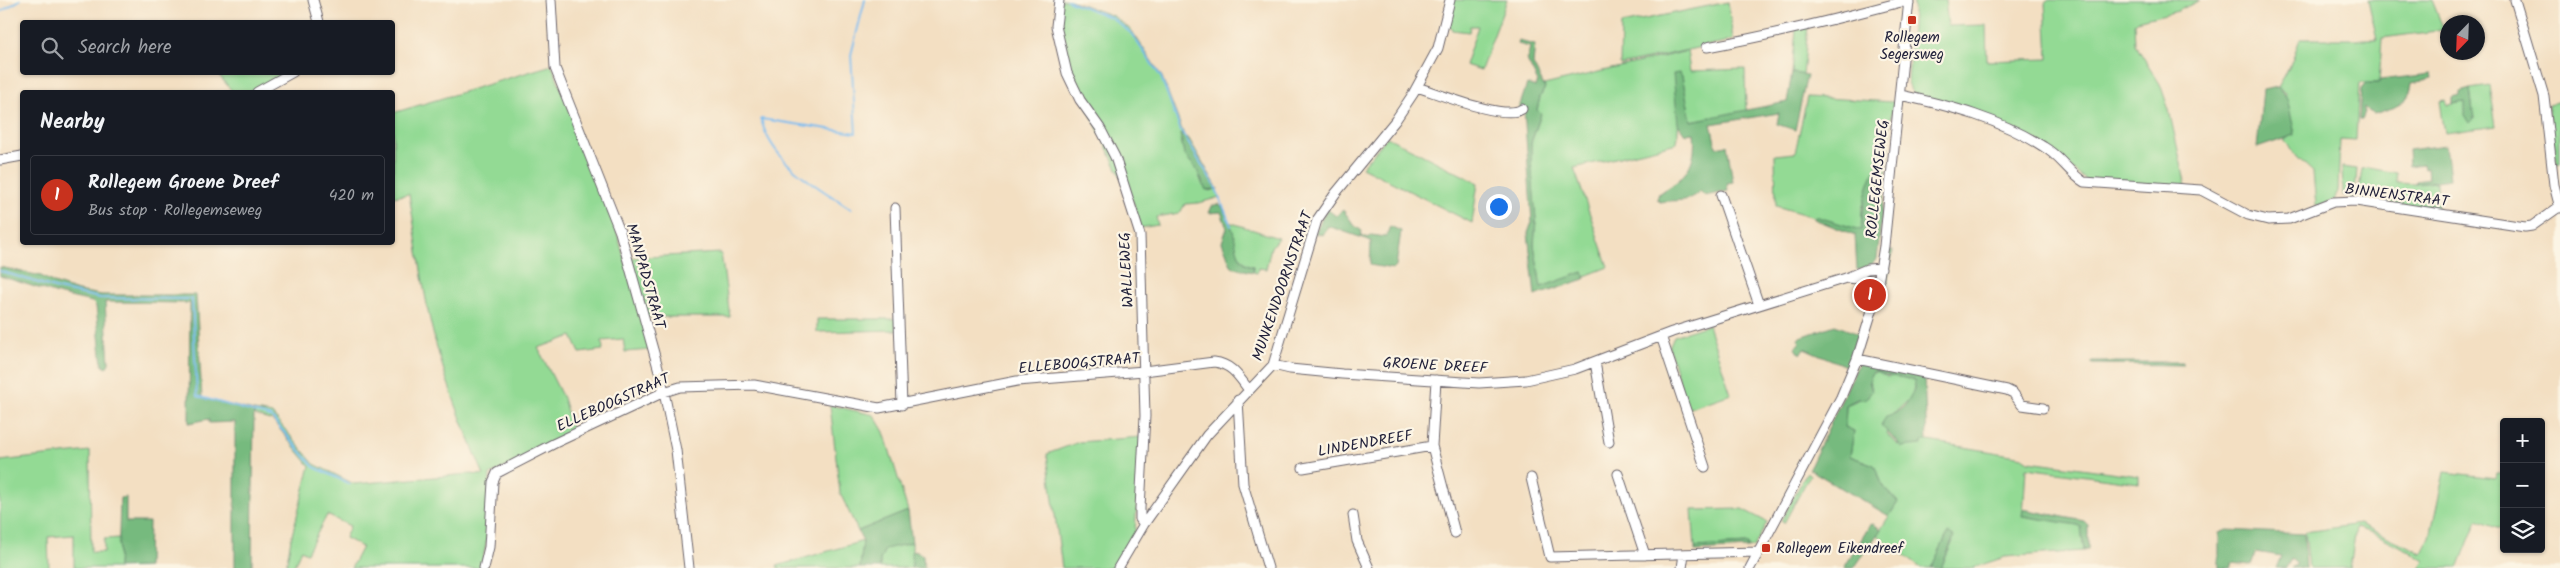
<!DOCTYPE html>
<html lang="en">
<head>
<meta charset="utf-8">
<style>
  :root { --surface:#171b24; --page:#20242c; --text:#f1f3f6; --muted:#9ea1a6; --line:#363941; --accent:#c8321e }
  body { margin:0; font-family:Kalam,sans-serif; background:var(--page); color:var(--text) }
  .controls { position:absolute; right:15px; bottom:15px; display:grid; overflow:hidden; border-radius:5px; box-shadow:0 1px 4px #0004 }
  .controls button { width:45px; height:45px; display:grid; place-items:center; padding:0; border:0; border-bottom:1px solid var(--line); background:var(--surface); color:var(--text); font:25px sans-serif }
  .compass { position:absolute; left:2440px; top:15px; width:45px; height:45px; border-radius:50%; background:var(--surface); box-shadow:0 1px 4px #0004; rotate:203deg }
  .you { position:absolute; left:1498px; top:206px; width:18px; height:18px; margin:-12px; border:4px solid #fff; border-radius:50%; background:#1a73e8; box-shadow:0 0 0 8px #1a73e833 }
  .badge { display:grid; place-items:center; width:32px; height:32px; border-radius:50%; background:var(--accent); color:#fff; font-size:16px; font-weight:700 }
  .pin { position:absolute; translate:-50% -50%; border:2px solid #fff; box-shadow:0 1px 5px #0006 }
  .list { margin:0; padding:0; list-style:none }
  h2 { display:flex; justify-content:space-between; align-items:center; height:65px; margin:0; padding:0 20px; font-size:21px }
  h2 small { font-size:16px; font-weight:400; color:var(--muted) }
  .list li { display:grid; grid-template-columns:32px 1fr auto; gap:15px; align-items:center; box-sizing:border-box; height:80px; margin:0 10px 10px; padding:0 10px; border:1px solid var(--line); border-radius:5px }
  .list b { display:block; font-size:19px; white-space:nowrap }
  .list p { margin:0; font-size:16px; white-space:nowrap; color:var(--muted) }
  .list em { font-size:16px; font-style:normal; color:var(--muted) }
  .icon { flex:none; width:28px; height:28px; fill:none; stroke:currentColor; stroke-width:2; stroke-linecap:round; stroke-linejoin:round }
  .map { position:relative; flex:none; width:2560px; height:568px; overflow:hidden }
  .search { position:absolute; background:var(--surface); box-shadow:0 1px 4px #0004; left:20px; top:20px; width:375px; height:55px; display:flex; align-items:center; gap:12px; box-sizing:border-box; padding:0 18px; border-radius:5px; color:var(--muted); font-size:19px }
  .panel { position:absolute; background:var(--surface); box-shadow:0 1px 4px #0004; left:20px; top:90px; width:375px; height:155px; border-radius:5px }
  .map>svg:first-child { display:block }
  .green { fill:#93da94; stroke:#5a7e68 }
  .forest { fill:#76ba7e; stroke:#4c6e5c }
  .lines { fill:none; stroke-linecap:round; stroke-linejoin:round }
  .stream { stroke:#7bbdf0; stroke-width:2 }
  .minor-casing { stroke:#6b646a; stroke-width:11 }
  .minor { stroke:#fff; stroke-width:9 }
  .poi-dot { fill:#c8321e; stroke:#fcf5e5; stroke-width:2 }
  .labels { text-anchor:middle; stroke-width:4.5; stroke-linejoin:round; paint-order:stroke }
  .poi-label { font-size:15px; fill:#22223b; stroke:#fcf5e5 }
  .street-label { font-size:15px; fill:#22223b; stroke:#fcf5e5 }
</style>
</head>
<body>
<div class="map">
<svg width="2560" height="568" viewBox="0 0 2560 568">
  <rect width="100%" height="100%" fill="#fcf5e5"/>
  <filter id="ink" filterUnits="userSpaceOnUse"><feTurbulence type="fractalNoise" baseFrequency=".02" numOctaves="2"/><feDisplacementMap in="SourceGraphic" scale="10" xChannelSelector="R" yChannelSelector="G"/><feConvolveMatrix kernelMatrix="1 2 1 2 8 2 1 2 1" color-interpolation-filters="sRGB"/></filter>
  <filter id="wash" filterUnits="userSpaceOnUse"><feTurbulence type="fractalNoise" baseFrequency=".0096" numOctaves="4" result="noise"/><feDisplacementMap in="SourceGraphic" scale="20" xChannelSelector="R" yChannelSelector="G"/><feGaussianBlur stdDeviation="1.12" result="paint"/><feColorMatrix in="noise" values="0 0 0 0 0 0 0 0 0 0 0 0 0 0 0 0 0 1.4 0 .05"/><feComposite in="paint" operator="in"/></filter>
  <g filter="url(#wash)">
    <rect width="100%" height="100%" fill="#f3dfc2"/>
    <path class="green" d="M1061,0H1070L1113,16L1132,31L1162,77L1184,135L1181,134L1184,154L1197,170L1203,186L1210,191L1216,189L1220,197L1199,203L1185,204L1180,213L1156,217L1158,225L1140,228L1134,204L1068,67L1058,21Z
      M1453,0H1507L1481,70L1465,65L1478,26H1470L1469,32L1452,30L1449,26Z
      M1914,0H1945L1948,26L1986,25L1987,61L2048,59L2045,3L2049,0H2200L2178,11L2136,21L2134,23L2135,44L2160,84L2169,110L2186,186L2087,181L2038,141L1915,95L1911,91L1908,82Z
      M2368,0H2432L2444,30L2382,38L2379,83H2359L2356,140L2340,139L2338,192L2334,200L2316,206L2313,172L2298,158L2284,140L2295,134L2285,93L2278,87L2289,68L2300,39H2377Z
      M1728,2L1733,40L1620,65L1621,24Z
      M1808,26L1803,75L1792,73L1796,29Z
      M1687,51L1690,71L1745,69L1746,111L1691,121L1682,76L1677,143L1574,168L1608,267L1585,276L1583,272L1541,288L1534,245L1536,220L1531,160V143L1541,114L1537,110L1540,97L1545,88L1544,85Z
      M552,65L615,226L651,350L625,352L623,339L602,341L603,350L580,353L572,336L538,348L563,398L573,432L490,475L486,544L481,568H351L362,547L345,538L350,526L327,515L307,553L301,550L293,568L286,567L291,539L310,466L273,421L254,415V411L272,414L314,464L354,484L469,474L484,475C462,423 441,371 429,316C421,276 416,235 409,194L393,197V113Z
      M217,73H289L250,92H233Z
      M2490,86L2496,126L2445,133L2440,101L2445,100L2447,105L2465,102L2474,119L2470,89Z
      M1807,97L1894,102L1889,129L1892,131L1885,146L1890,147L1888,159L1883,158L1862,208L1861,231L1776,206L1775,155L1795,153Z
      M2560,101V163L2557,164L2548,104Z
      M1387,137L1478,183L1472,223L1362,167Z
      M2342,167L2357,169L2355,193L2352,198L2343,195Z
      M2369,168L2396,173L2397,183L2415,184L2437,182L2438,211L2358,197L2362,169Z
      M1229,222L1278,238L1271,247L1266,269L1258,268L1257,273L1253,272V266C1235,263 1234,235 1229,222Z
      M721,253L730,317H647L628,258Z
      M817,319H899V330L817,332Z
      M1708,325L1731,394L1687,409L1669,347L1674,336Z
      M1877,371L1887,377L1897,376L1915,381L1912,397L1891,416L1887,434L1897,445L1922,440L2023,457L2029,461L2139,476V483L2026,468L2023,516L2077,524L2081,527L2084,551L2005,557L1972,568H1941L1953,541L1948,534L1931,568H1921L1877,535L1898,502L1883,486L1874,465L1850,456L1854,431L1845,427L1846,405L1860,399L1872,388L1869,381L1870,376Z
      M830,405L874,415L884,432L908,511L858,531L840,493Z
      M1141,437L1135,532L1115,568H1062L1047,454L1079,442Z
      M90,451L91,552H104V539L120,538L118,568H74V535L48,537L49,568H0V461Z
      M1807,472L1810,475L1784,523L1781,521Z
      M2444,472L2495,478L2496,473H2504V531L2477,520L2458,568H2420L2425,560L2420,557L2374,533L2356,528L2350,568H2309L2305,532L2360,524L2422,553L2430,537Z
      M1742,509L1767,522L1754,547L1748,548L1747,544L1695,547L1692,510Z
      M863,541L860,568H778L777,566Z
      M912,543V568H880V560L885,548Z"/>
    <path class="forest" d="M1519,41L1535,45L1533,64L1545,88L1540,97L1537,110L1541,114L1531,143V160L1536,220L1534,245L1541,287L1583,272L1585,279L1535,296L1528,233L1532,222L1524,109L1519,108L1527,84L1535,87L1538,82L1527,60L1530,47L1518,44Z
      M1679,73L1682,76L1691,121L1787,102L1792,73L1807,75L1795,130L1777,124L1779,113L1711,124L1716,147L1727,145L1733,182L1727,183L1728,191L1705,196L1700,191C1686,204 1677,199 1660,202L1657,199L1659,193C1686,179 1697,164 1694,133L1685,134L1678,124L1673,74Z
      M2431,74L2432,79L2412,83C2409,108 2395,106 2374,114L2363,108L2365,113L2362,120H2359L2361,89L2366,83H2379L2380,80Z
      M2278,87L2287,98L2295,135L2257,148L2263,90Z
      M2470,89L2474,119L2470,123L2465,115V102L2453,104V98L2460,96V92Z
      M1180,134L1189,139L1218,189L1206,190L1197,170L1184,154Z
      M2446,145L2450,179L2415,184L2416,181L2428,179L2427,168L2424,169L2423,164L2409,166L2408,150Z
      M1883,158L1888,159L1877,259L1872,264L1857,270L1855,235L1814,219L1815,216L1861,230C1863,204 1866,179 1883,158Z
      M1218,204L1222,206C1225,214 1231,223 1233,231C1237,244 1236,264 1253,266V272L1235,268L1231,265L1222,242L1227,228L1221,212L1209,213L1212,206Z
      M1327,209L1336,216L1343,210L1355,226L1362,231L1361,235L1369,238L1371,235L1386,237L1390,226L1401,231L1396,266L1393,269L1370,265L1371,241L1328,226L1323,235L1315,233Z
      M1889,250H1893L1885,297L1880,296Z
      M0,267L41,276L54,283L78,291L101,295H196L202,398L254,411L252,568H235V422L209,423V419L189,423L190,303L105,302L109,363L106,368L102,365L96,306L92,302L61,295L0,276Z
      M1835,325L1861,335L1848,367L1804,348L1800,354L1795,347L1800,343L1798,338Z
      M2092,362H2183V365L2092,364Z
      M1859,363L1924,377L1927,441H1922V445L1901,447L1881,425L1886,417C1902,413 1915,396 1915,381C1901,375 1890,379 1877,371L1873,372L1869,381L1872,391L1866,399H1857L1846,405L1845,427L1854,431L1850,456L1874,465L1883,486L1898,502L1889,516L1809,469Z
      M126,497V522H149L148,567L118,568L120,498Z
      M2023,509L2084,521L2088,525V549L2084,551L2081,527L2077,525L2022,516Z
      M908,511L912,543L885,549L880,560V568H860L863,541L858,531Z
      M1873,524L1881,529L1877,535L1854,568H1844L1870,525Z
      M2227,530L2304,534L2306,568H2291L2297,564L2291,559L2286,568H2276L2281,556L2256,552L2251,565L2232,563L2230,568H2219V533Z
      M1948,533L1954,536L1941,568H1931Z
      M1748,544V548L1695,551V547Z
      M916,551L923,556L924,568H912L911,552Z"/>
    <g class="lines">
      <path class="stream" d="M1067,0L1112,18L1131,33L1161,77L1181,131L1215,186L1231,226
        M0,12L20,0
        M851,209C816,185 772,164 761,119L856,133L851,55L865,0
        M0,271L58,289L100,298L192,299L197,396L271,417L314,467L350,484"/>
    </g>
  </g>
  <g filter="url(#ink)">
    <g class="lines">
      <g class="minor-casing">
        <path id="minor" d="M313,0L319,22
          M551,0L555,68L620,232L661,378L676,450L689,568
          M1059,0L1056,26L1067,73L1080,100L1100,128L1115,157L1140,235L1145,416L1140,508V519L1144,524
          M2515,0L2544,96L2554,185L2560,208
          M1707,47C1772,35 1837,19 1901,2L1909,3
          M1417,87C1437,93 1505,121 1522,109
          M257,92L293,72
          M1900,95C1951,106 2000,119 2044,147C2060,156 2069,173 2084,182L2201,190L2248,215L2268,220L2289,219L2333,202L2356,201L2525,227L2532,226L2559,207
          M0,160L22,156
          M1721,195L1759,305
          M895,208L902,405
          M1847,278L1879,281
          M1661,336L1705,467
          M1857,359L2007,390L2013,393L2022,405L2043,408
          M1595,362L1609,442
          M1273,365L1290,369L1342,374L1479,383L1526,380L1575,369L1672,332L1846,278L1867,269L1881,268
          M1436,380L1432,446L1455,533
          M1238,400L1243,484L1268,568
          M1303,468L1432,446
          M1618,474L1645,555
          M1531,478L1550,557L1759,552
          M1353,515L1357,541L1369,568
          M484,568L489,547L493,482L497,473L555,443L664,392L680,387L754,385L879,408L1017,381L1144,371L1214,362C1232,364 1239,377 1249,390
          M1118,568L1144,524L1207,435L1273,365L1317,220L1335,194L1395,121L1413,94L1438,48L1450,0
          M1682,568L1684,554
          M1750,568L1841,397L1857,359L1875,301L1884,246L1909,0"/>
      </g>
      <use href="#minor" class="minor"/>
    </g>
  </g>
  <g class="poi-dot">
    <rect x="1907" y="15" width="10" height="10" rx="2.5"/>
    <rect x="1761" y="543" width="10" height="10" rx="2.5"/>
  </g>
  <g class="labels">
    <g class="poi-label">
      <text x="1912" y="42">Rollegem<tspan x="1912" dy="17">Segersweg</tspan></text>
      <text x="1776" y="553" text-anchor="start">Rollegem Eikendreef</text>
    </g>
    <g class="street-label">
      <text transform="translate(1877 179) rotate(-84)" y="5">ROLLEGEMSEWEG</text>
      <text transform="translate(2397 195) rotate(7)" y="5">BINNENSTRAAT</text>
      <text transform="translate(1126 270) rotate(-93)" y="5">WALLEWEG</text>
      <text transform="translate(646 276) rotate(74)" y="5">MANPADSTRAAT</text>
      <text transform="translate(1282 286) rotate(-71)" y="5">MUNKENDOORNSTRAAT</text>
      <text transform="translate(1079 363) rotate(-5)" y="5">ELLEBOOGSTRAAT</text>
      <text transform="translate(1435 365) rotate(3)" y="5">GROENE DREEF</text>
      <text transform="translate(613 402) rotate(-24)" y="5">ELLEBOOGSTRAAT</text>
      <text transform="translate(1365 443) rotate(-10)" y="5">LINDENDREEF</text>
    </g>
  </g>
</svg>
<div class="controls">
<button>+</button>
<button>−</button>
<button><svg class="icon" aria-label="layers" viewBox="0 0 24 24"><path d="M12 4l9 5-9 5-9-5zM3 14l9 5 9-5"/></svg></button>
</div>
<svg class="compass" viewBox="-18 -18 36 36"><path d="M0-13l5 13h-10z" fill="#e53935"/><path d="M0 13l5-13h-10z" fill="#9ea1a6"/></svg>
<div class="you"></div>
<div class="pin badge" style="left:1870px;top:295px">1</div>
<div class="search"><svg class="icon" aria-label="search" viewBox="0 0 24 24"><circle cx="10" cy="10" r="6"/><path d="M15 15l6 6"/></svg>Search here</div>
<section class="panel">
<h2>Nearby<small></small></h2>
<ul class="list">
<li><span class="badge">1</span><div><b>Rollegem Groene Dreef</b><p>Bus stop · Rollegemseweg</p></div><em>420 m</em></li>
</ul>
</section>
</div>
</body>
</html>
